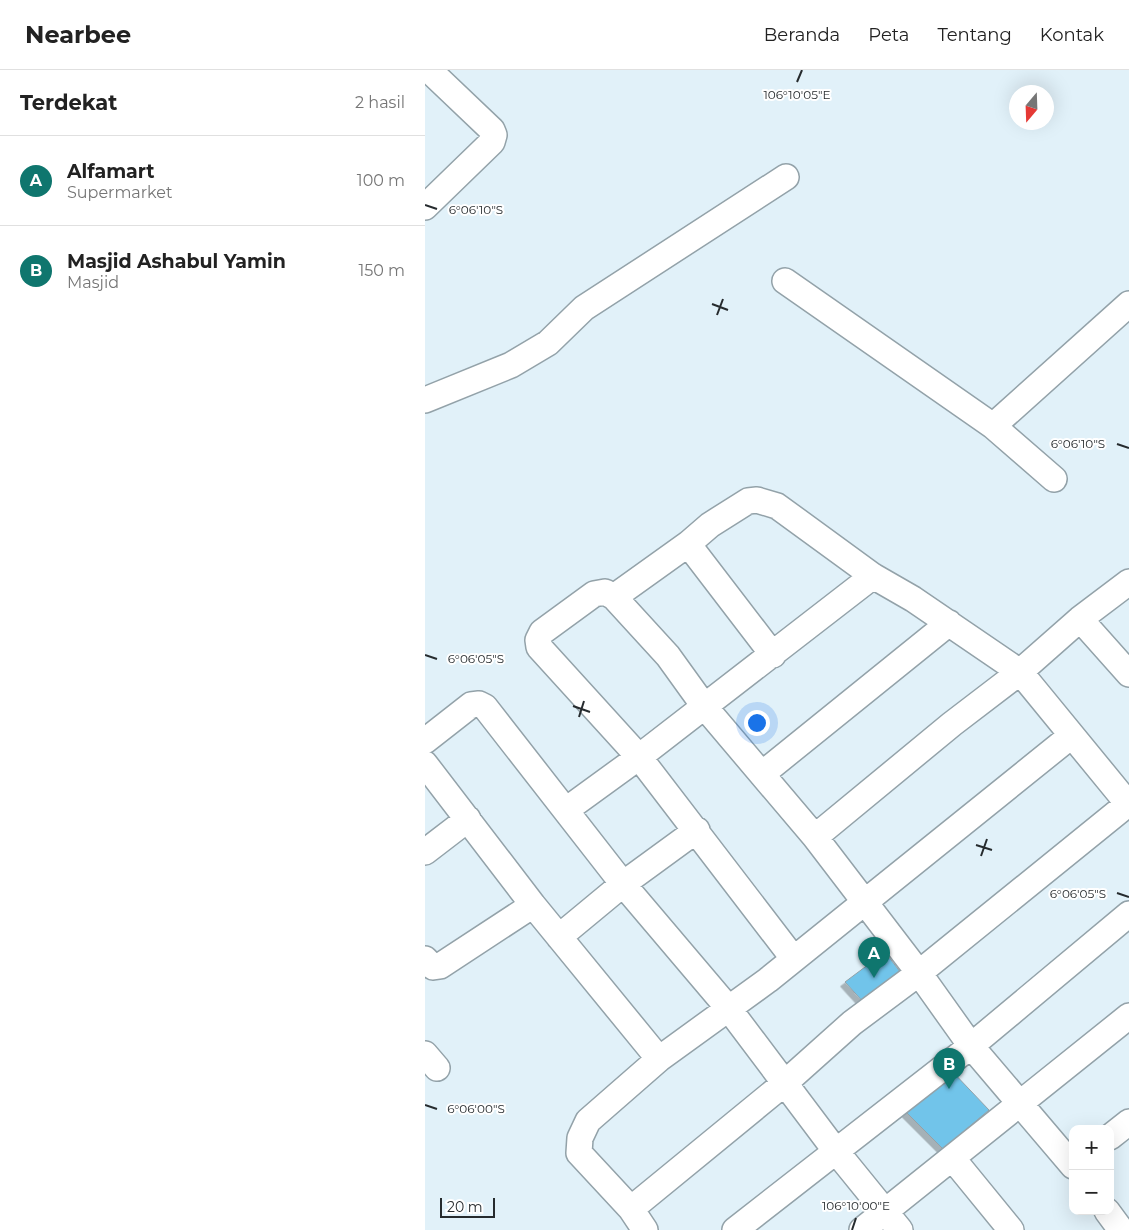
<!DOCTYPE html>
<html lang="id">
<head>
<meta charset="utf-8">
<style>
  :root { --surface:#fff; --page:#f6f6f6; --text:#222; --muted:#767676; --line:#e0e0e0; --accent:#0f766e }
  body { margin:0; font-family:Montserrat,sans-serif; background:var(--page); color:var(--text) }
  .controls { position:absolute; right:15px; bottom:15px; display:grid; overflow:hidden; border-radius:10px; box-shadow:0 5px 20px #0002 }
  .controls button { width:45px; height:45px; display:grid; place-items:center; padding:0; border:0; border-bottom:1px solid var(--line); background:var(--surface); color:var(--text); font:25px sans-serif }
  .compass { position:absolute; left:584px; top:15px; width:45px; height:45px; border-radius:50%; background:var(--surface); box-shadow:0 5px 20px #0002; rotate:199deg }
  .scale { position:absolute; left:15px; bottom:12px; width:55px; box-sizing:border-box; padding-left:5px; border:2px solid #262b2e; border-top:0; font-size:14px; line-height:18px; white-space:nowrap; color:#262b2e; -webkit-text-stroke:4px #fff; paint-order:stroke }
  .you { position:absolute; left:331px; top:652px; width:18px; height:18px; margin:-12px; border:4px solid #fff; border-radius:50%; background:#1a73e8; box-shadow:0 0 0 8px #1a73e833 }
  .badge { display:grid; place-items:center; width:32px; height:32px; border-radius:50%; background:var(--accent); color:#fff; font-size:16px; font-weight:700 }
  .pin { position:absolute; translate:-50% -41px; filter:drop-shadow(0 1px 2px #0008) }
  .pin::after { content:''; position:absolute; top:26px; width:18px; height:15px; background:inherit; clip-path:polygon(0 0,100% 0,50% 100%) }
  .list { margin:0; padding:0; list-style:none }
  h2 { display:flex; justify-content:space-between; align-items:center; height:65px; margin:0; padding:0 20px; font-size:21px }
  h2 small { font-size:16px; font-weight:400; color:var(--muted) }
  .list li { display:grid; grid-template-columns:32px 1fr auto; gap:15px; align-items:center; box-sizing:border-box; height:90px; padding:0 20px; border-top:1px solid var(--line) }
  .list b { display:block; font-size:19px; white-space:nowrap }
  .list p { margin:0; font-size:16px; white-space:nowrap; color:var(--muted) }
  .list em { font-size:16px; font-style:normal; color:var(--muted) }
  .map { position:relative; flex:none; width:704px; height:1160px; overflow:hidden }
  header { display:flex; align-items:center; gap:30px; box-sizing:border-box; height:70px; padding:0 25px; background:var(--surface); border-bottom:1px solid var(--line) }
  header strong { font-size:24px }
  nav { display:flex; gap:28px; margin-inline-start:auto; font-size:18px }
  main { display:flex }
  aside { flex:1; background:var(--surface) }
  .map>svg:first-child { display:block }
  .building { fill:#71c4ea; stroke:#93a1a8; filter:url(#shadow) }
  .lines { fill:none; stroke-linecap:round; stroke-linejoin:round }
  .minor-casing { stroke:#93a2a9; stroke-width:28 }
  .minor { stroke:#fff; stroke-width:25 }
  .ticks { fill:none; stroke:#262b2e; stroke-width:2 }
  .ticks-label { font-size:12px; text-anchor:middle; fill:#262b2e; stroke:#fff; stroke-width:4; stroke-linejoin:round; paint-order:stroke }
</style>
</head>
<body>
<header>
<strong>Nearbee</strong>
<nav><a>Beranda</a><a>Peta</a><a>Tentang</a><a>Kontak</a></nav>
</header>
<main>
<aside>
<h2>Terdekat<small>2 hasil</small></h2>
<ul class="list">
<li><span class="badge">A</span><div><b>Alfamart</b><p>Supermarket</p></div><em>100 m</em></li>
<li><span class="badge">B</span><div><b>Masjid Ashabul Yamin</b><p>Masjid</p></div><em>150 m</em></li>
</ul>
</aside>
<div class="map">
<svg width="704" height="1160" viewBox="0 0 704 1160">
  <defs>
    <filter id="shadow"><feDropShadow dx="-4.5" dy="4.5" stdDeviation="0" flood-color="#0004"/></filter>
  </defs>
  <rect width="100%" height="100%" fill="#e1f1f9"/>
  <path class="building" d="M460,882L476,903L440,934L420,912Z
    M525,999L564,1040L518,1079L480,1041Z"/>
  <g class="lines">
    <g class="minor-casing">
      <path id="minor" d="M0,137L67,72L69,65L67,60L4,0
        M360,211L568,356L629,409
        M0,330L86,295L123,273L159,238L361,107
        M568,356L704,234
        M263,474L348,585
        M189,527L263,474L285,455L323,431L332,430L352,436L448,506L488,529L595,602L704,735
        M655,549L704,604
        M0,671L46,635L54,634L60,637L198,814L304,939L410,1080L475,1160
        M0,694L108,835L234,989
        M337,704L524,553
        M141,740L214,687L448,506
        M390,767L527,654L595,602L655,549L704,512
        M0,782L43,749
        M134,867L198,814L272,760
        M368,888L214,687L114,577L113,570L117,562L169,524L180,522L189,527L243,586L279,636L390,767L494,903L546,976L648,1096
        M0,889L8,897L15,896L108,835
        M0,984L12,998
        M685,1067L704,1052
        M528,1089L586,1160
        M206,1139L361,1012L427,953L494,903L704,733
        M682,1141L696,1160
        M220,1160L206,1139L154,1083L155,1068L163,1051L234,989L343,910L646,666
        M310,1160L546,976L704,844
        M437,1160L704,946"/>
    </g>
    <use href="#minor" class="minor"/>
  </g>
  <path class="ticks" d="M372,12L377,0M0,135L12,139M287,234L303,240M292,245L298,229M692,374L704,378M0,585L12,589M148,636L165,642M154,647L159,631M551,775L567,780M556,786L562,769M692,823L704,827M0,1035L12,1039M427,1160L431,1148"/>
  <g class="ticks-label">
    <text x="372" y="29">106°10'05"E</text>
    <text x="51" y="144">6°06'10"S</text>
    <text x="653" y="378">6°06'10"S</text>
    <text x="51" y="593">6°06'05"S</text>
    <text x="653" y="828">6°06'05"S</text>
    <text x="51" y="1043">6°06'00"S</text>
    <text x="431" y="1140">106°10'00"E</text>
  </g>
</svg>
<div class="controls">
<button>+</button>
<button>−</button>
</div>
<svg class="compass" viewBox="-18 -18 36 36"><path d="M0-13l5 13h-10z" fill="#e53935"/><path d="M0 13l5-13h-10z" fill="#767676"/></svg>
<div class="scale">20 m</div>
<div class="you"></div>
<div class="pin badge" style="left:449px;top:908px">A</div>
<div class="pin badge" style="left:524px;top:1019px">B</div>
</div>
</main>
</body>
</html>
